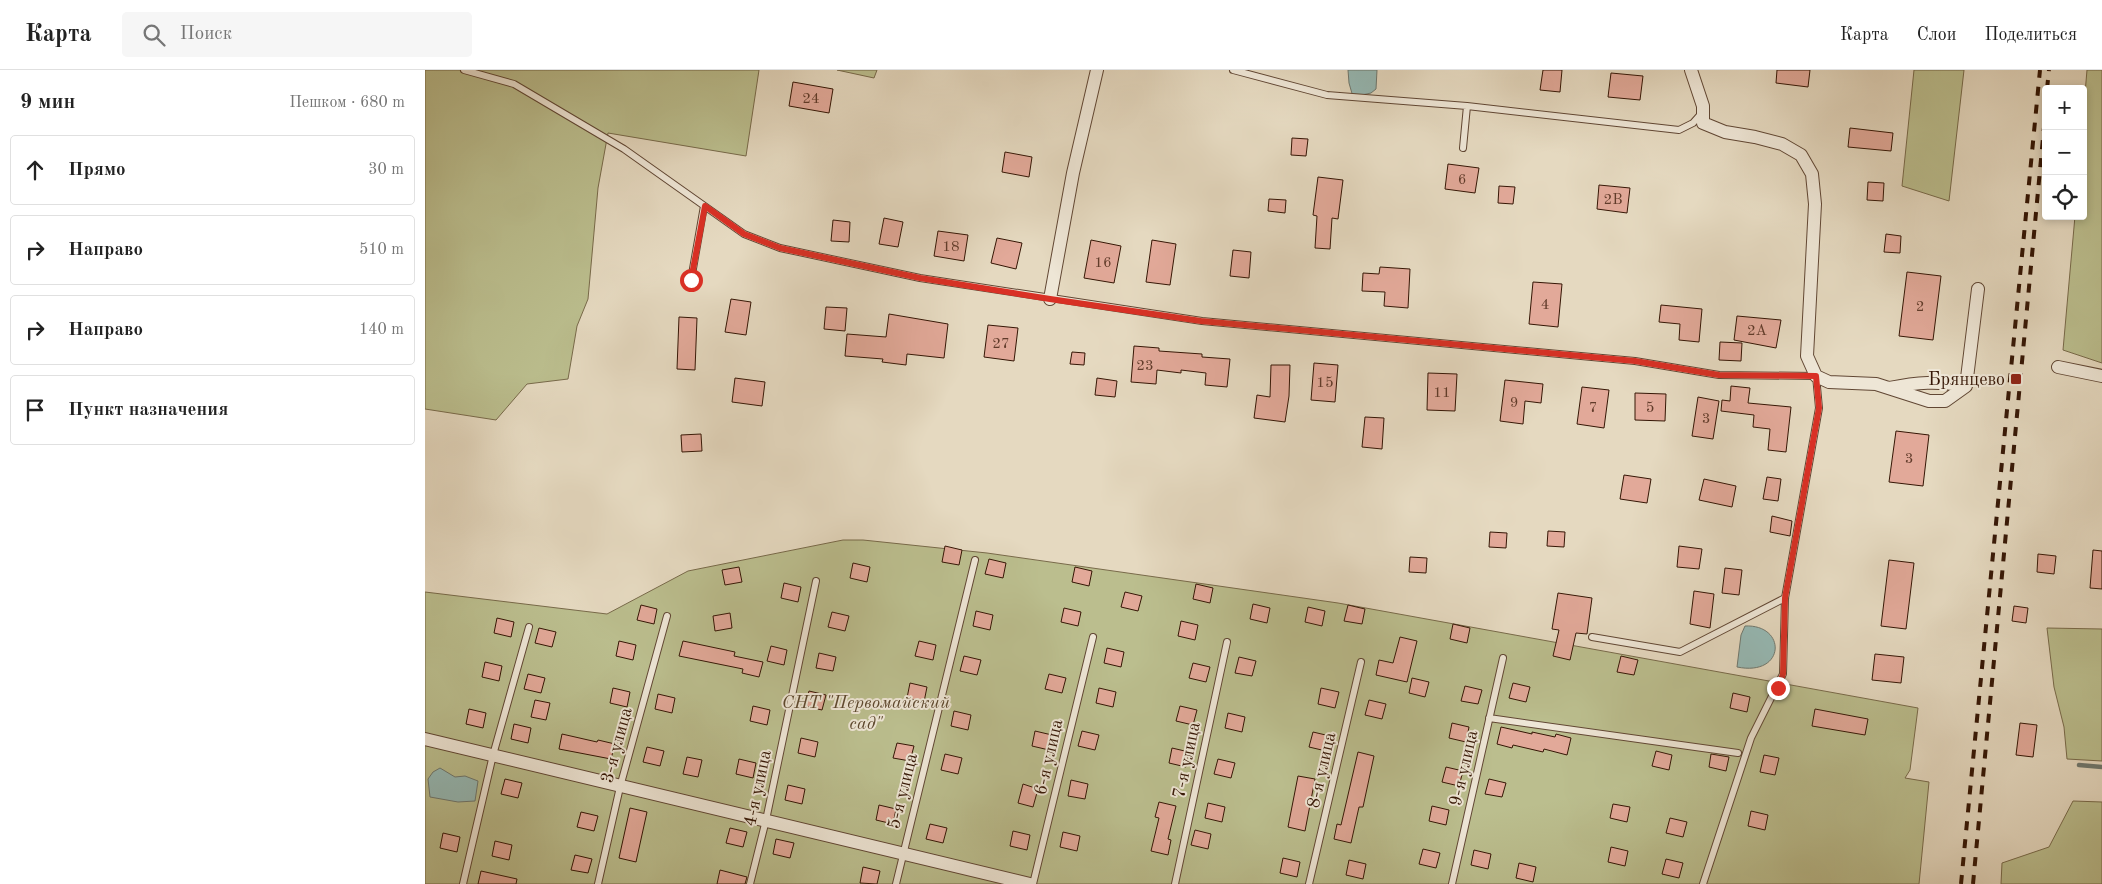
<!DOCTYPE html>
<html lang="ru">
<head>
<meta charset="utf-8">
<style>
  :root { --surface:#fff; --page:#f6f6f6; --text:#222; --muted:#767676; --line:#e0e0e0 }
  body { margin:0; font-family:"Old Standard TT",serif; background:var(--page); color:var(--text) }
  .controls { position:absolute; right:15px; top:15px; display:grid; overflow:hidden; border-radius:5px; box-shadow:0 2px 8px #0003 }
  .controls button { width:45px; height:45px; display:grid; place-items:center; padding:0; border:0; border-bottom:1px solid var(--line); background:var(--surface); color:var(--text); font:25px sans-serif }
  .stop { position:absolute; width:15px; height:15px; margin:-11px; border:4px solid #d93025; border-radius:50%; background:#fff }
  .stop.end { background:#d93025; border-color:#fff; box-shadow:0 1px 5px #0008 }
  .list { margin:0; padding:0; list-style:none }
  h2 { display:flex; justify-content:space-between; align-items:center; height:65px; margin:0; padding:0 20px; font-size:21px }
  h2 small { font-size:16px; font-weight:400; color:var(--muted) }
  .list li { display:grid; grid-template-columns:32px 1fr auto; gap:15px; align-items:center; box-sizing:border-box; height:70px; margin:0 10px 10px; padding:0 10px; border:1px solid var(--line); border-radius:5px }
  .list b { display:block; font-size:19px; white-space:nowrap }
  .list em { font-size:16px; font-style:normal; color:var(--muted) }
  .icon { flex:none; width:28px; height:28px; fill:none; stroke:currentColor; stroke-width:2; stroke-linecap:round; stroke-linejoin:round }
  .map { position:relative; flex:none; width:1677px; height:814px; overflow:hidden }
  header { display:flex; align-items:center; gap:30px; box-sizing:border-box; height:70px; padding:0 25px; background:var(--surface); border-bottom:1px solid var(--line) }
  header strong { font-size:24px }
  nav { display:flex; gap:28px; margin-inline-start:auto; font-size:18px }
  .search { width:350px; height:45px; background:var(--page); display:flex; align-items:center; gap:12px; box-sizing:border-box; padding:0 18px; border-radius:5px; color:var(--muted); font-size:19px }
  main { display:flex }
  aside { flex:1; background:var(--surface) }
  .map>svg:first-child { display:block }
  .green { fill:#bbbe8e; stroke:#786a4a }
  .water { fill:#96bab6; stroke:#6f786f }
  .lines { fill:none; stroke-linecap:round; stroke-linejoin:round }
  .stream { stroke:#6f786f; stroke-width:4.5 }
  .building { fill:#e2a999; stroke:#351605 }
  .lane-casing { stroke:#614734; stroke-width:8 }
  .street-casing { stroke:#614734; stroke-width:14 }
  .lane { stroke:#eee6d6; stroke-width:6 }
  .street { stroke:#eee6d6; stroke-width:12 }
  .rail { stroke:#351605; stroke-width:4; stroke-dasharray:9 9; stroke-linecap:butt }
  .route { stroke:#d93025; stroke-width:6 }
  .poi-dot { fill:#8f2418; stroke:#eee6d6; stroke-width:2 }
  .labels { text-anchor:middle; stroke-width:4; stroke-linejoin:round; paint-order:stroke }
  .number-label { font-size:15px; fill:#603b2a }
  .poi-label { font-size:18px; fill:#351605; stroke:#eee6d6; text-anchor:end }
  .park-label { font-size:18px; font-style:italic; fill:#5d482e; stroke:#eee6d6 }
  .street-label { font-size:18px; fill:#351605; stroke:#eee6d6 }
</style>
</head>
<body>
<header>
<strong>Карта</strong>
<div class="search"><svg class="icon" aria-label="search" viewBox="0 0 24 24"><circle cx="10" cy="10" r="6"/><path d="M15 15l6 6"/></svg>Поиск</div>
<nav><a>Карта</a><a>Слои</a><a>Поделиться</a></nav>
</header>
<main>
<aside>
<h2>9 мин<small>Пешком · 680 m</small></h2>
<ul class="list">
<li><svg class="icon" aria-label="ahead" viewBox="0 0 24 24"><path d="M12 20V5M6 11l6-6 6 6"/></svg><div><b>Прямо</b></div><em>30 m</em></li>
<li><svg class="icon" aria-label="right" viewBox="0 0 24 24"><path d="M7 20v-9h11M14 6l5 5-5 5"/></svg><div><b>Направо</b></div><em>510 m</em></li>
<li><svg class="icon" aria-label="right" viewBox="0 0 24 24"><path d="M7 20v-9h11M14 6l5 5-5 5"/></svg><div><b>Направо</b></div><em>140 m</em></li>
<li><svg class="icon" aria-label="arrive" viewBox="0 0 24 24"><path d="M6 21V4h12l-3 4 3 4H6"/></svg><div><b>Пункт назначения</b></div></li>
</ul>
</aside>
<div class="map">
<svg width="1677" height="814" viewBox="0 0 1677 814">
  <rect width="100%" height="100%" fill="#e5d9c0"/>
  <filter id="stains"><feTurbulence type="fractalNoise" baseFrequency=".004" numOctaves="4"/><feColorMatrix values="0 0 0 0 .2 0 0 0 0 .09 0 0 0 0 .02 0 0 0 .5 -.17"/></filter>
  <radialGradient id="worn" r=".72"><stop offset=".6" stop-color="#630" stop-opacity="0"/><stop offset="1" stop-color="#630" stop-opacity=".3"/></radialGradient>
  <path class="green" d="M0,0H334L321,86L183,63L173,118L163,229L152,256L143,309L102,314L71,350L0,339Z
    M412,0H452L449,8Z
    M1489,0H1539L1524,131L1477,116Z
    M1662,0H1677V293L1638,280L1650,146H1658V47Z
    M418,470H438L562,483L913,533L1493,638L1485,700L1480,708L1504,712L1494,814H0V522L182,544L263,501Z
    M1622,558L1677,559V691L1642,689L1639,657L1629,617Z
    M1648,731L1677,732V814H1576L1577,793L1624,777Z"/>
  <path class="water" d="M923,0H952L951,19L946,23L928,27L924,13Z
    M1320,556C1362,554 1361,607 1312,597L1316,565Z
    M15,698L30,707L40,706L53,711L50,731L33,732L5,727L3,709L8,702Z"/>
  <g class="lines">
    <path class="stream" d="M1654,695L1677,697"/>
  </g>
  <path class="building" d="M1118,0H1137L1135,22L1115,20Z
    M1352,0H1385L1383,17L1351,13Z
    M1186,3L1218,6L1215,30L1183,27Z
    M368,12L408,19L404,43L364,36Z
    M1425,58L1468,63L1466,81L1423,77Z
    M867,68L883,69L881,86L866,85Z
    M580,82L607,87L604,107L577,102Z
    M1023,94L1054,98L1050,123L1020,119Z
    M893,107L918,110L913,149L907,148L905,179L890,178L892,146L888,145Z
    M1443,112L1459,113L1458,131L1442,130Z
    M1174,115L1205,118L1202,143L1172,139Z
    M1074,116L1090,117L1088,134L1073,133Z
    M844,129L861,130L860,143L843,141Z
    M459,148L478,152L473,177L454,174Z
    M408,150L425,152L424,172L406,171Z
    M513,161L543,165L539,191L509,186Z
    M1461,164L1476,166L1475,183L1459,182Z
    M572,168L597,173L591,199L566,193Z
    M666,170L696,176L689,213L659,208Z
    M727,170L751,174L745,215L721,212Z
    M808,180L826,182L824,208L805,206Z
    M955,197L985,199L983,238L959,236L960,222L937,221L938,203L954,204Z
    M1482,202L1516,206L1508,270L1474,266Z
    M1108,212L1137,214L1133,257L1104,254Z
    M306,229L326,232L321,265L300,262Z
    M1236,235L1277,239L1274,272L1254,270L1255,254L1234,252Z
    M401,237L422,238L420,261L399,259Z
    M464,244L523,254L519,288L482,284L481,295L457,292L458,289L420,286L422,264L461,267Z
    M1312,246L1356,250L1351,278L1309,270Z
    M254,247L272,248L270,300L252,299Z
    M563,255L593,258L589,291L559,287Z
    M1295,272L1317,273L1316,291L1294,290Z
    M709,276L734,278V281L777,284V287L805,289L802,317L780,315L781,303L756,300V303L732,300L731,314L706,312Z
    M647,282L660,283L659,295L645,294Z
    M889,293L913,295L910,332L886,330Z
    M846,295H865L864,326L860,352L829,348L832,325L845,327Z
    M1003,303L1032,304L1030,341L1002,340Z
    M310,308L340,312L337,336L307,332Z
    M672,308L692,311L690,327L670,325Z
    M1080,310L1118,314L1116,333L1100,331L1098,354L1075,351Z
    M1306,316L1325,318L1323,333L1366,337L1361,382L1343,380L1345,359L1328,357L1329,345L1296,341L1297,330L1305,331Z
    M1157,317L1184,320L1179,358L1152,354Z
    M1210,323L1241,324L1240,351L1210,350Z
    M1273,327L1294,331L1288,369L1267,366Z
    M940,347L959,348L957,379L937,377Z
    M1471,361L1504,365L1498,416L1464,412Z
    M276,364L277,381L257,382L256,365Z
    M1199,405L1226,409L1222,433L1195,429Z
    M1342,407L1356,409L1353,431L1338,429Z
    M1279,409L1311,416L1307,437L1274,430Z
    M1347,446L1367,451L1365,466L1345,462Z
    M1123,461L1140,462L1139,477L1122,476Z
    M1065,462L1082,463L1081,478L1064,477Z
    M520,476L537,480L534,495L517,492Z
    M1254,476L1277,479L1274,499L1252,497Z
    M1668,480L1677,481V519L1665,518Z
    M1613,484L1631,486L1629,504L1612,502Z
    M985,487L1002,488L1001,503L984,502Z
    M564,489L581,493L578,508L560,504Z
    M1464,490L1489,493L1481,559L1456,556Z
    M428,493L445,497L442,512L425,508Z
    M314,497L317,512L300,515L297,500Z
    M650,497L667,501L664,516L647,512Z
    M1300,498L1317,500L1314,525L1297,523Z
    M359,513L376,517L373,532L356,528Z
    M771,514L788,518L785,533L768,529Z
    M1269,521L1289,524L1285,558L1265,554Z
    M700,522L717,526L713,541L696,537Z
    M1133,523L1167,528L1162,564L1151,563L1145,590L1128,586L1134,560L1127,559Z
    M828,534L845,538L842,553L825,549Z
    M216,535L232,539L229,554L212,550Z
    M923,535L940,539L937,554L919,551Z
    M1589,536L1603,538L1601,553L1587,551Z
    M883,537L900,541L897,556L880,552Z
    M639,538L656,542L653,556L636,552Z
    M551,541L568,545L565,560L548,556Z
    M407,542L424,546L420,561L403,557Z
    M305,543L307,558L290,561L288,546Z
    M72,548L89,552L86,567L69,563Z
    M756,551L773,555L770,570L753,566Z
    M1028,554L1045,558L1042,573L1025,569Z
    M114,558L131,562L127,577L110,573Z
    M975,567L992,571L982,612L951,605L954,590L968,593Z
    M194,571L211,575L208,590L191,586Z
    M258,571L310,582L309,586L338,592L334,607L317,603L318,599L254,586Z
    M494,571L511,575L508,590L490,586Z
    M346,576L362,580L359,595L342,591Z
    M682,578L699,582L696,597L679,593Z
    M394,583L411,587L408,601L391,598Z
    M1450,584L1479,587L1476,613L1447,610Z
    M539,586L556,590L552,605L535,601Z
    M1196,586L1213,590L1209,605L1192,602Z
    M814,587L831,591L827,606L810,603Z
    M60,592L77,596L74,611L57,607Z
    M768,593L785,597L781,612L764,608Z
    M103,604L120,608L116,623L99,619Z
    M624,604L641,608L637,623L620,619Z
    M987,608L1004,612L1000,627L984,623Z
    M485,613L502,617L499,632L482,628Z
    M1088,613L1105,617L1101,632L1084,628Z
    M1040,616L1057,620L1053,634L1036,631Z
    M188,618L205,622L202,637L185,633Z
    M674,618L691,622L688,637L671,633Z
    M896,618L914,622L910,638L893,634Z
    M384,621L401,625L397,640L380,636Z
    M1308,623L1325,627L1322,642L1305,638Z
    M233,624L250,628L247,643L230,639Z
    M110,630L125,633L121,650L106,647Z
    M944,630L961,634L957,649L940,645Z
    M328,636L345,640L342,655L325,651Z
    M755,636L772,640L768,655L751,651Z
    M44,639L61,643L58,658L41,654Z
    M1390,639L1443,649L1440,665L1387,656Z
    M529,641L546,645L543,660L526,656Z
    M803,643L820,647L817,662L800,658Z
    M1027,653L1044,657L1041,672L1024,668Z
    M1595,653L1612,655L1608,687L1591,685Z
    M89,654L106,658L103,673L86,669Z
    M1076,657L1107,664V662L1130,667L1131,664L1146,668L1142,685L1119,679L1118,682L1088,675L1087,678L1072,674Z
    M610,661L627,665L624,680L607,676Z
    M657,661L674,665L670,680L653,676Z
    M888,662L905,666L901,681L884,677Z
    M137,664L172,672L173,670L190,674L186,689L134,679Z
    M376,668L393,672L390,687L373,683Z
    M472,673L489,676L485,691L468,688Z
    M222,677L239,681L235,696L218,692Z
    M747,678L764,682L761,697L744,693Z
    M1231,681L1247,685L1244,700L1227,696Z
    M933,682L949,686L938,737H934L926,773L909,769L912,754L916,755Z
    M520,684L537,688L533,704L516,700Z
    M1286,684L1304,687L1301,701L1284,697Z
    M1339,685L1354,688L1350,705L1335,702Z
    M262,687L277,690L273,707L258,704Z
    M314,689L331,693L328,708L311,704Z
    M793,689L810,693L806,708L789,704Z
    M1021,697L1038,701L1034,716L1017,712Z
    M873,706L890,709L880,761L863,757Z
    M80,709L97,713L93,728L76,724Z
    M1064,709L1081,713L1077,727L1060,724Z
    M646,710L663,714L660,729L643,726Z
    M598,714L613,719L608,737L593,733Z
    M363,715L380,719L377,734L360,730Z
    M734,732L751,736L743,769L746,770L743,785L726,781L734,748L730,747Z
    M783,733L800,737L797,752L780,748Z
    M1188,734L1205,737L1202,752L1185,748Z
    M454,735L471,739L468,754L451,750Z
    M1007,736L1024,740L1021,755L1004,751Z
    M205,738L222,742L211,792L194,788Z
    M1326,741L1343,745L1340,760L1323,756Z
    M156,742L173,746L169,761L152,757Z
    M1245,748L1262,752L1258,767L1241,763Z
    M505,754L522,758L518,773L501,769Z
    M305,758L322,762L318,777L301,773Z
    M770,760L786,764L783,779L766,775Z
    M588,761L605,765L602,780L585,776Z
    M638,762L655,766L652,781L635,777Z
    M18,763L35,767L32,782L15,778Z
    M351,769L369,773L365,788L348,784Z
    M70,771L87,775L84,790L67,786Z
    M1186,777L1203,781L1200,796L1183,792Z
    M998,779L1015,783L1011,798L994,794Z
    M1049,780L1066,784L1063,799L1046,795Z
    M150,785L167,789L163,803L146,800Z
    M858,788L875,792L872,807L855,803Z
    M1241,789L1258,793L1254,808L1237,804Z
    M924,790L941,794L938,809L921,805Z
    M1094,793L1111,797L1108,812L1091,808Z
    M438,797L455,801L452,814L435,813Z
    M295,800L322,807L320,814H292Z
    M56,801L92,809L91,814H53Z"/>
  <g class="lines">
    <g class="lane-casing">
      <path id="lane" d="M39,0L89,14L199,79L319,164L355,178L495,208L777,251L1210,291L1294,305L1391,306L1394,338L1360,528L1358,604L1326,668L1278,814
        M808,0L902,25L1042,36
        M1038,78L1042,36L1254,60L1268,53L1276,44
        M266,210L279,136
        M1167,567L1255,582L1360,528
        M1064,648L1313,683
        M38,814L68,685L104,557
        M173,814L195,717L242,546
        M325,814L341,750L391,511
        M471,814L550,490
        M608,814L668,567
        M750,814L802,572
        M884,814L936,592
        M1027,814L1078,588"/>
    </g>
    <g class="street-casing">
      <path id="street" d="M1266,0L1278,36V53L1300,62L1330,67L1357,74L1376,85L1387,104L1390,134L1382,286L1391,306L1404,312L1451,314L1504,331H1520L1541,316L1553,219
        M625,229L648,103L672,0
        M1633,297L1677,306
        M1464,318C1493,312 1512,311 1541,316
        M0,669L605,814"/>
    </g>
    <use href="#lane" class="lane"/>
    <use href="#street" class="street"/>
    <path class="rail" d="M1622,19L1624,0
      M1536,814L1615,0
      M1548,814L1621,36"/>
  </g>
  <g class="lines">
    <path class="route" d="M266,210L280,136L319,164L355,178L495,208L625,229L776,251L1210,291L1294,305L1391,306L1394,338L1360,528L1358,604L1353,618"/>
  </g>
  <rect class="poi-dot" x="1585" y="303" width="12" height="12" rx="2.5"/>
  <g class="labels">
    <g class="number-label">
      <text x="386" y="33">24</text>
      <text x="1037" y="114">6</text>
      <text x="1188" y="134">2В</text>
      <text x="526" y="181">18</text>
      <text x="678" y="197">16</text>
      <text x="1120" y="239">4</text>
      <text x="1495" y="241">2</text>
      <text x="1332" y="265">2А</text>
      <text x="576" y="278">27</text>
      <text x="720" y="300">23</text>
      <text x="900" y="317">15</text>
      <text x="1017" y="327">11</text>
      <text x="1089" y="337">9</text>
      <text x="1168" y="342">7</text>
      <text x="1225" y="342">5</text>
      <text x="1281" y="353">3</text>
      <text x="1484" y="393">3</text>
    </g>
    <g class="poi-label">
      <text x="1580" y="315">Брянцево</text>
    </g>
    <g class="park-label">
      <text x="441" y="638">СНТ "Первомайский<tspan x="441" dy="21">сад"</tspan></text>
    </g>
    <g class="street-label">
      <text transform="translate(191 675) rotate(-75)" y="6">3-я улица</text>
      <text transform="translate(623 687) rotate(-77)" y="6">6-я улица</text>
      <text transform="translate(761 690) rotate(-78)" y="6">7-я улица</text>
      <text transform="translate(1038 698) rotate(-77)" y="6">9-я улица</text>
      <text transform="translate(896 700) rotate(-77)" y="6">8-я улица</text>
      <text transform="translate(332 718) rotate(-78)" y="6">4-я улица</text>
      <text transform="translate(477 721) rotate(-76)" y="6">5-я улица</text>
    </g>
  </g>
  <rect width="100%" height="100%" filter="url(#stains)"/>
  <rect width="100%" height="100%" fill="url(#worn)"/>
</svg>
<div class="controls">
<button>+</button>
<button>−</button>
<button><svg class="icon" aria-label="locate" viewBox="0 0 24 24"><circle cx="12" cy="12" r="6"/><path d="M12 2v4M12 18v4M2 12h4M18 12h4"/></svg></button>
</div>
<div class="stop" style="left:266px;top:210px"></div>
<div class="stop end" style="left:1353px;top:618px"></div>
</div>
</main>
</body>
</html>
